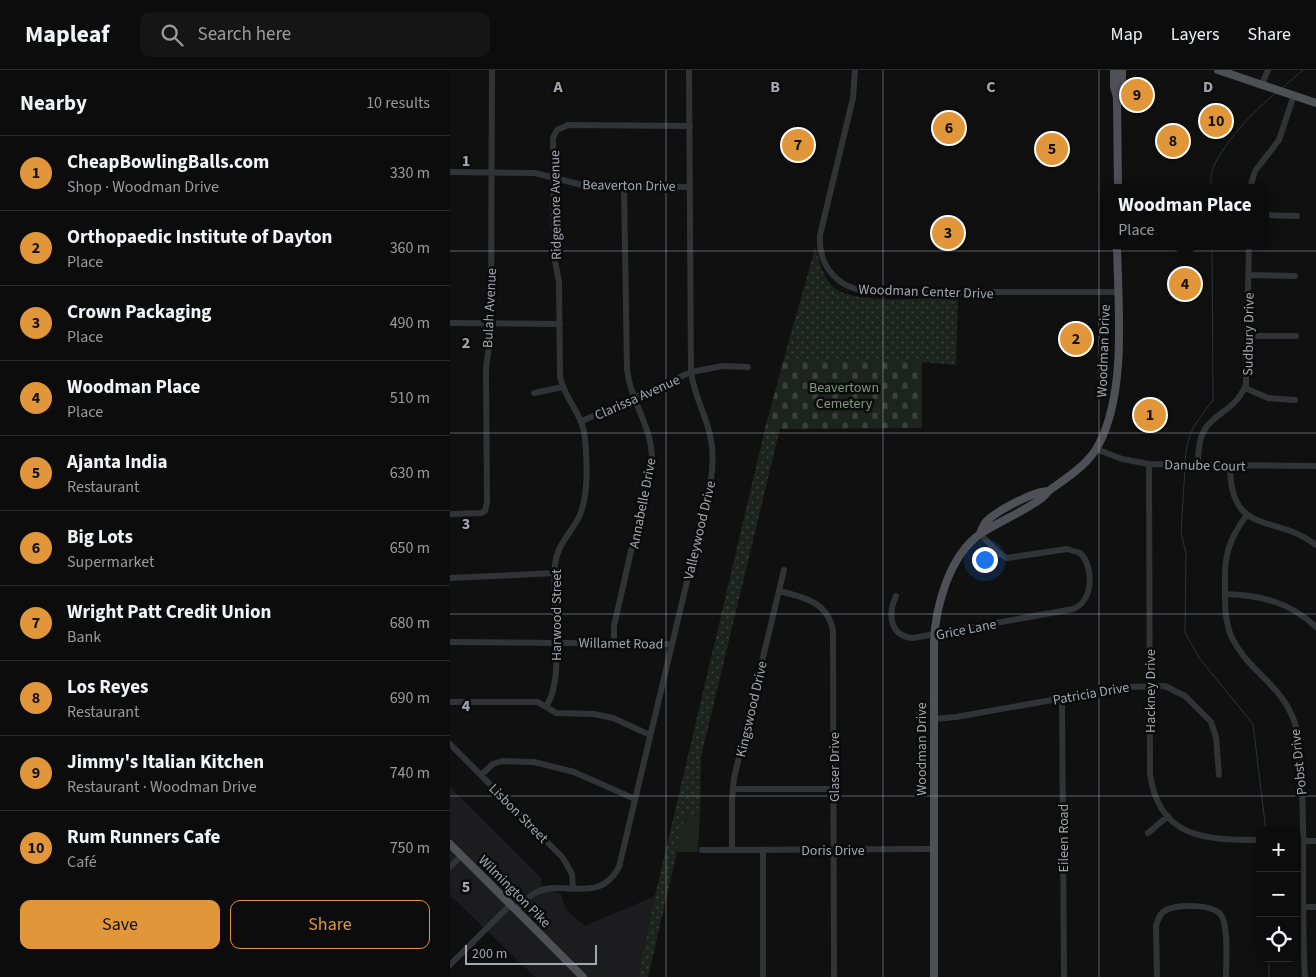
<!DOCTYPE html>
<html lang="en">
<head>
<meta charset="utf-8">
<style>
  :root { --surface:#0c0c0d; --page:#151516; --text:#f1f3f6; --muted:#9a9b9d; --line:#2c2c2e; --accent:#e19739 }
  body { margin:0; font-family:"Source Sans 3",sans-serif; background:var(--page); color:var(--text) }
  .controls { position:absolute; right:15px; bottom:15px; display:grid; overflow:hidden; border-radius:10px; box-shadow:0 1px 4px #0004 }
  .controls button { width:45px; height:45px; display:grid; place-items:center; padding:0; border:0; border-bottom:1px solid var(--line); background:var(--surface); color:var(--text); font:25px sans-serif }
  .scale { position:absolute; left:15px; bottom:12px; width:132px; box-sizing:border-box; padding-left:5px; border:2px solid #a2a8b1; border-top:0; font-size:14px; line-height:18px; white-space:nowrap; color:#a2a8b1; -webkit-text-stroke:4px #0b0b0c; paint-order:stroke }
  .you { position:absolute; left:534px; top:489px; width:18px; height:18px; margin:-12px; border:4px solid #fff; border-radius:50%; background:#1a73e8; box-shadow:0 0 0 8px #1a73e833 }
  .badge { display:grid; place-items:center; width:32px; height:32px; border-radius:50%; background:var(--accent); color:#111; font-size:16px; font-weight:700 }
  .pin { position:absolute; translate:-50% -50%; border:2px solid #fff; box-shadow:0 1px 5px #0006 }
  .popup { position:absolute; left:651px; top:114px; width:168px; height:65px; box-sizing:border-box; display:grid; place-content:center; border-radius:10px; background:var(--surface); filter:drop-shadow(0 1px 4px #0005); font-size:16px; white-space:nowrap; color:var(--muted) }
  .popup b { font-size:19px; color:var(--text) }
  .popup::after { content:''; position:absolute; left:50%; top:100%; margin-left:-10px; border:10px solid transparent; border-top-color:var(--surface) }
  .list { margin:0; padding:0; list-style:none }
  h2 { display:flex; justify-content:space-between; align-items:center; height:65px; margin:0; padding:0 20px; font-size:21px }
  h2 small { font-size:16px; font-weight:400; color:var(--muted) }
  .list li { display:grid; grid-template-columns:32px 1fr auto; gap:15px; align-items:center; box-sizing:border-box; height:75px; padding:0 20px; border-top:1px solid var(--line) }
  .list b { display:block; font-size:19px; white-space:nowrap }
  .list p { margin:0; font-size:16px; white-space:nowrap; color:var(--muted) }
  .list em { font-size:16px; font-style:normal; color:var(--muted) }
  .actions { display:flex; gap:10px; padding:15px 20px }
  .actions a { flex:1; padding:11px 0; border:1px solid var(--accent); border-radius:10px; text-align:center; font-size:18px; color:var(--accent) }
  .actions .main { background:var(--accent); color:#111 }
  .icon { flex:none; width:28px; height:28px; fill:none; stroke:currentColor; stroke-width:2; stroke-linecap:round; stroke-linejoin:round }
  .map { position:relative; flex:none; width:866px; height:907px; overflow:hidden }
  header { display:flex; align-items:center; gap:30px; box-sizing:border-box; height:70px; padding:0 25px; background:var(--surface); border-bottom:1px solid var(--line) }
  header strong { font-size:24px }
  nav { display:flex; gap:28px; margin-inline-start:auto; font-size:18px }
  .search { width:350px; height:45px; background:var(--page); display:flex; align-items:center; gap:12px; box-sizing:border-box; padding:0 18px; border-radius:10px; color:var(--muted); font-size:19px }
  main { display:flex }
  aside { flex:1; background:var(--surface) }
  .map>svg:first-child { display:block }
  .built { fill:#1c1c1e }
  .grass { fill:url(#grass-dots) }
  .cemetery { fill:url(#cemetery-stones) }
  .park { fill:#1d241d }
  .lines { fill:none; stroke-linecap:round; stroke-linejoin:round }
  .stream { stroke:#2b3439; stroke-width:1 }
  .minor { stroke:#313336; stroke-width:6 }
  .major { stroke:#4e5055; stroke-width:8 }
  .grid { fill:none; stroke:#a2a8b1; stroke-width:1; stroke-opacity:0.55 }
  .labels { text-anchor:middle; stroke-width:5; stroke-linejoin:round; paint-order:stroke }
  .street-label { font-size:14px; fill:#a2a8b1; stroke:#0b0b0c }
  .park-label { font-size:14px; fill:#7c9b7b; stroke:#0b0b0c }
  .grid-label { font-size:16px; text-anchor:middle; font-weight:bold; fill:#a2a8b1; stroke:#0b0b0c; stroke-width:5; stroke-linejoin:round; paint-order:stroke }
</style>
</head>
<body>
<header>
<strong>Mapleaf</strong>
<div class="search"><svg class="icon" aria-label="search" viewBox="0 0 24 24"><circle cx="10" cy="10" r="6"/><path d="M15 15l6 6"/></svg>Search here</div>
<nav><a>Map</a><a>Layers</a><a>Share</a></nav>
</header>
<main>
<aside>
<h2>Nearby<small>10 results</small></h2>
<ul class="list">
<li><span class="badge">1</span><div><b>CheapBowlingBalls.com</b><p>Shop · Woodman Drive</p></div><em>330 m</em></li>
<li><span class="badge">2</span><div><b>Orthopaedic Institute of Dayton</b><p>Place</p></div><em>360 m</em></li>
<li><span class="badge">3</span><div><b>Crown Packaging</b><p>Place</p></div><em>490 m</em></li>
<li><span class="badge">4</span><div><b>Woodman Place</b><p>Place</p></div><em>510 m</em></li>
<li><span class="badge">5</span><div><b>Ajanta India</b><p>Restaurant</p></div><em>630 m</em></li>
<li><span class="badge">6</span><div><b>Big Lots</b><p>Supermarket</p></div><em>650 m</em></li>
<li><span class="badge">7</span><div><b>Wright Patt Credit Union</b><p>Bank</p></div><em>680 m</em></li>
<li><span class="badge">8</span><div><b>Los Reyes</b><p>Restaurant</p></div><em>690 m</em></li>
<li><span class="badge">9</span><div><b>Jimmy's Italian Kitchen</b><p>Restaurant · Woodman Drive</p></div><em>740 m</em></li>
<li><span class="badge">10</span><div><b>Rum Runners Cafe</b><p>Café</p></div><em>750 m</em></li>
</ul>
<div class="actions"><a class="main">Save</a><a>Share</a></div>
</aside>
<div class="map">
<svg width="866" height="907" viewBox="0 0 866 907">
  <defs>
    <pattern id="grass-dots" width="8" height="8" patternUnits="userSpaceOnUse" patternTransform="scale(1.25)"><rect width="8" height="8" fill="#1d241d"/><path d="M2 2h.1M6 6h.1" fill="none" stroke="#3b413b" stroke-width="1.8" stroke-linecap="round"/></pattern>
    <pattern id="cemetery-stones" width="16" height="16" patternUnits="userSpaceOnUse" patternTransform="scale(1.25)"><rect width="16" height="16" fill="#1d241d"/><path d="M2 7V4a2 2 0 0 1 4 0v3zM10 15v-3a2 2 0 0 1 4 0v3z" fill="#3b413b"/></pattern>
  </defs>
  <rect width="100%" height="100%" fill="#101011"/>
  <path class="built" d="M0,717L91,808L92,816L111,824L116,840L135,856L205,826L188,907H85L0,825Z"/>
  <path class="grass" d="M365,178C370,192 374,213 389,221C415,234 478,228 508,227L506,295L472,292H333Z
    M330,358L251,687L250,746L235,747L198,907H188L205,826L315,359Z"/>
  <path class="cemetery" d="M333,292H472V358L315,359Z"/>
  <path class="park" d="M235,746H250L248,782H226Z"/>
  <g class="lines">
    <path class="stream" d="M831,19L853,0
      M761,118C761,113 760,107 762,102C768,78 806,38 826,23
      M735,391C738,360 745,354 763,330L762,175
      M735,398L731,462L736,484L735,563L750,589L803,654L816,761
      M819,888V907"/>
    <path class="minor" d="M405,0L403,28L370,165C368,198 389,219 421,222H668
      M812,14L818,0
      M0,102L85,103L136,116L240,117
      M800,118L805,101L829,70L844,25
      M815,145L847,146
      M799,205L845,206
      M0,253L110,254
      M798,266H846
      M795,318L818,328L845,330
      M84,323L113,317
      M132,351L241,302L273,296L298,297
      M646,379L672,389L699,394L866,396
      M699,394L700,703C708,769 757,770 810,770
      M748,394C747,338 779,353 796,315L799,175
      M780,395C780,468 825,443 866,475
      M0,444L31,443L35,441L37,432L36,298L41,262V233L42,0
      M797,445C780,467 774,485 775,512C775,531 774,550 782,568C801,606 837,615 848,664C851,682 851,702 852,721C855,783 851,845 855,907
      M0,508L105,503
      M329,521C354,527 378,532 383,561L384,907
      M775,524C810,525 840,532 866,557
      M446,526C438,543 439,566 463,568L623,539C644,531 644,496 630,483L617,479L557,488L550,484L530,464
      M0,572L222,574
      M164,572V556L202,389C202,356 180,331 177,299L174,116
      M612,628L614,907
      M0,632H88L106,643L144,644L163,648L200,665
      M96,636C116,610 101,529 105,494C107,475 121,463 129,447C139,425 137,393 135,368C133,344 114,329 110,306L109,212L104,186L103,68L107,60L118,55L240,56
      M484,649L506,647L675,617L715,616L735,626L761,652L766,667L769,705
      M0,674L113,788L122,804L123,819
      M31,705L43,694L52,691L84,692L124,702L185,729
      M283,719H384
      M698,763L718,746
      M847,771H866
      M252,780L484,779
      M282,780V730L284,708L334,500
      M0,797L12,785
      M853,837H866
      M66,840C72,834 79,825 87,822C116,809 149,835 169,797L260,415C263,399 264,381 260,365C255,343 244,325 241,302L239,0
      M0,895L61,834
      M313,907V780
      M707,907L706,856C708,849 710,843 716,840C728,834 763,834 771,845C779,856 776,893 776,907"/>
    <path class="major" d="M664,0V17L667,27L668,118
      M768,0L866,33
      M667,27L672,18V0
      M530,464C531,461 533,456 535,453C544,442 584,421 598,421
      M0,774L133,907
      M484,907V573C485,538 499,486 530,464C550,451 573,442 592,428C595,426 597,422 600,420C618,407 639,394 649,374C677,320 668,236 667,175"/>
  </g>
  <path class="grid" d="M216,0V907M433,0V907M649,0V907M0,181H866M0,363H866M0,544H866M0,726H866"/>
  <g class="labels">
    <g class="street-label">
      <text transform="translate(179 115) rotate(1)" y="5">Beaverton Drive</text>
      <text transform="translate(105 135) rotate(-91)" y="5">Ridgemore Avenue</text>
      <text transform="translate(476 221) rotate(2)" y="5">Woodman Center Drive</text>
      <text transform="translate(39 238) rotate(-87)" y="5">Bulah Avenue</text>
      <text transform="translate(798 264) rotate(-89)" y="5">Sudbury Drive</text>
      <text transform="translate(653 281) rotate(-88)" y="5">Woodman Drive</text>
      <text transform="translate(187 327) rotate(-24)" y="5">Clarissa Avenue</text>
      <text transform="translate(755 395) rotate(1)" y="5">Danube Court</text>
      <text transform="translate(192 433) rotate(-79)" y="5">Annabelle Drive</text>
      <text transform="translate(249 460) rotate(-77)" y="5">Valleywood Drive</text>
      <text transform="translate(106 545) rotate(-90)" y="5">Harwood Street</text>
      <text transform="translate(516 559) rotate(-11)" y="5">Grice Lane</text>
      <text transform="translate(171 573) rotate(1)" y="5">Willamet Road</text>
      <text transform="translate(700 621) rotate(-90)" y="5">Hackney Drive</text>
      <text transform="translate(641 623) rotate(-10)" y="5">Patricia Drive</text>
      <text transform="translate(301 639) rotate(-77)" y="5">Kingswood Drive</text>
      <text transform="translate(471 679) rotate(-90)" y="5">Woodman Drive</text>
      <text transform="translate(848 692) rotate(-96)" y="5">Pobst Drive</text>
      <text transform="translate(384 697) rotate(-90)" y="5">Glaser Drive</text>
      <text transform="translate(69 743) rotate(45)" y="5">Lisbon Street</text>
      <text transform="translate(613 768) rotate(-90)" y="5">Eileen Road</text>
      <text x="383" y="785">Doris Drive</text>
      <text transform="translate(65 821) rotate(45)" y="5">Wilmington Pike</text>
    </g>
    <g class="park-label">
      <text x="394" y="322">Beavertown<tspan x="394" dy="16">Cemetery</tspan></text>
    </g>
  </g>
  <g class="grid-label">
    <text x="108" y="22">A</text>
    <text x="325" y="22">B</text>
    <text x="541" y="22">C</text>
    <text x="758" y="22">D</text>
    <text x="16" y="96">1</text>
    <text x="16" y="278">2</text>
    <text x="16" y="459">3</text>
    <text x="16" y="641">4</text>
    <text x="16" y="822">5</text>
  </g>
</svg>
<div class="controls">
<button>+</button>
<button>−</button>
<button><svg class="icon" aria-label="locate" viewBox="0 0 24 24"><circle cx="12" cy="12" r="6"/><path d="M12 2v4M12 18v4M2 12h4M18 12h4"/></svg></button>
</div>
<div class="scale">200 m</div>
<div class="you"></div>
<div class="pin badge" style="left:700px;top:345px">1</div>
<div class="pin badge" style="left:626px;top:269px">2</div>
<div class="pin badge" style="left:498px;top:163px">3</div>
<div class="pin badge" style="left:735px;top:214px">4</div>
<div class="popup"><b>Woodman Place</b>Place</div>
<div class="pin badge" style="left:602px;top:79px">5</div>
<div class="pin badge" style="left:499px;top:58px">6</div>
<div class="pin badge" style="left:348px;top:75px">7</div>
<div class="pin badge" style="left:723px;top:71px">8</div>
<div class="pin badge" style="left:687px;top:25px">9</div>
<div class="pin badge" style="left:766px;top:51px">10</div>
</div>
</main>
</body>
</html>
